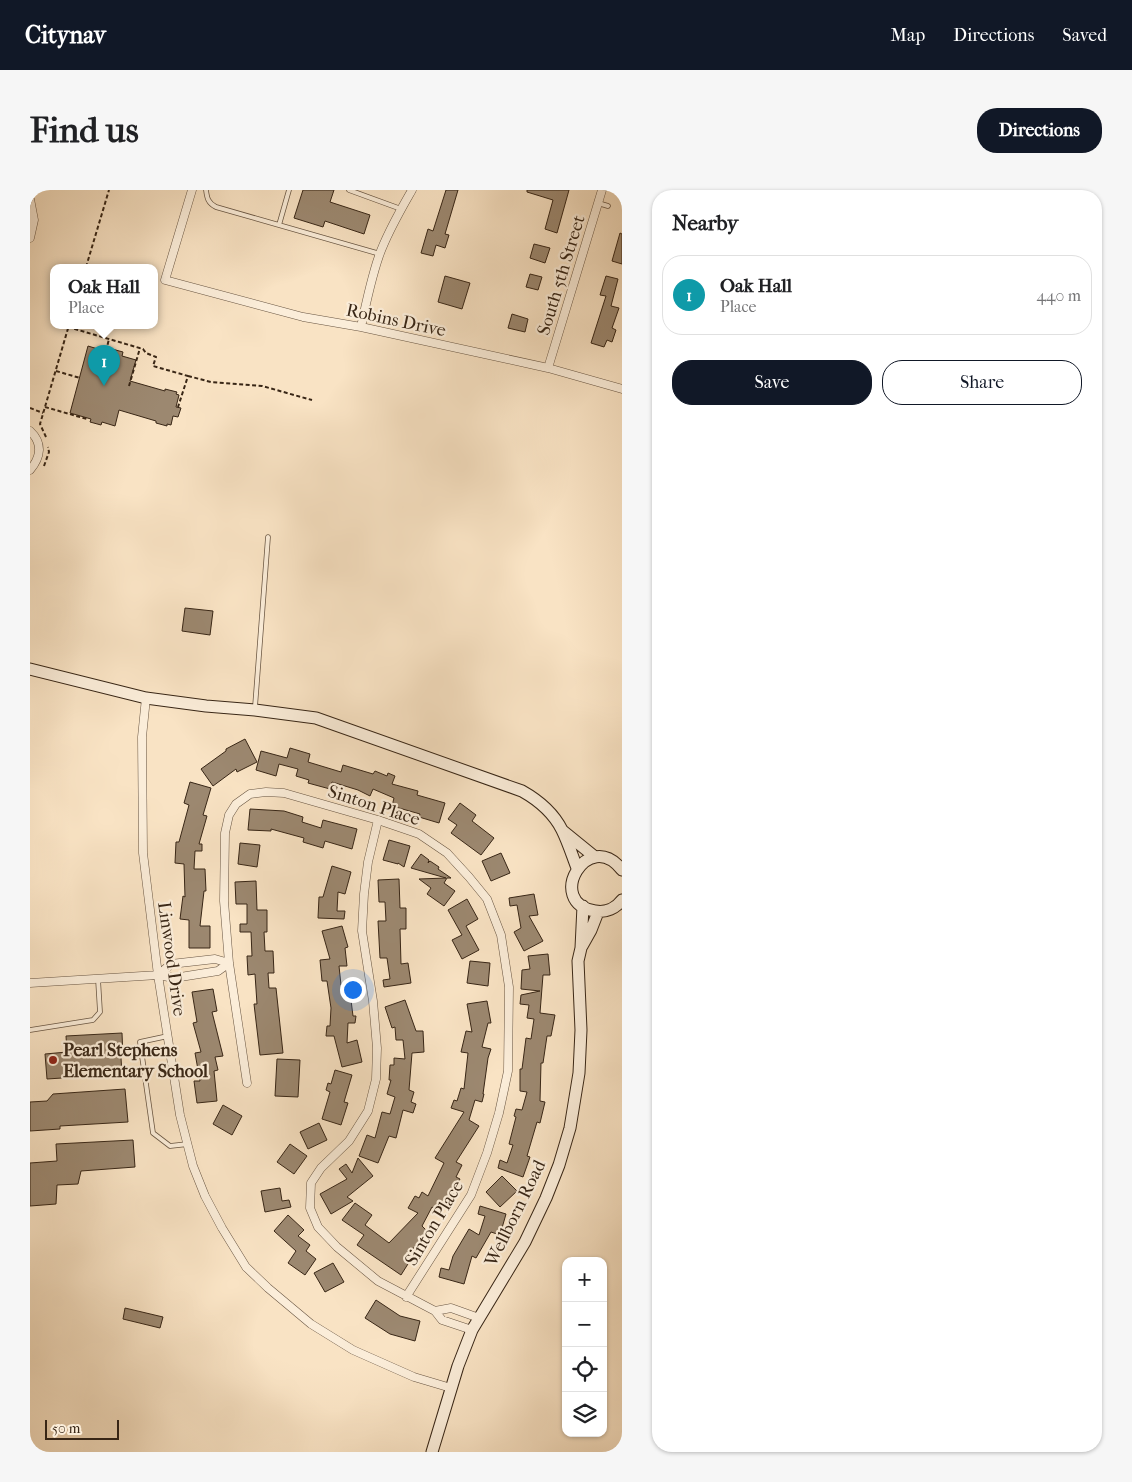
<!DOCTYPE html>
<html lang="en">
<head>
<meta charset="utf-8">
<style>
  :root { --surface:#fff; --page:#f6f6f6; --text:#202124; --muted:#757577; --line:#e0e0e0; --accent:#111827 }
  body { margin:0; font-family:"IM FELL French Canon",serif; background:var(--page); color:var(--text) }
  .controls { position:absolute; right:15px; bottom:15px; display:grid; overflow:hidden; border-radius:10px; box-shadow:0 1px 4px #0004 }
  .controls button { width:45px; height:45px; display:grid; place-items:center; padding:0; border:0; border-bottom:1px solid var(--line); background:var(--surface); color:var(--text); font:25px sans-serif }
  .scale { position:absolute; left:15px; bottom:12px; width:74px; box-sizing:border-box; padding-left:5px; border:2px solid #382616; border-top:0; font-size:14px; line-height:18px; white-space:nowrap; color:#382616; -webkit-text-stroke:4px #fbedd9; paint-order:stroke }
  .you { position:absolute; left:322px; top:799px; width:18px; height:18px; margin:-12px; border:4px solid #fff; border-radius:50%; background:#1a73e8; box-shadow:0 0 0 8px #1a73e833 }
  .badge { display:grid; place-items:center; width:32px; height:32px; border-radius:50%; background:var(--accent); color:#fff; font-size:16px; font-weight:700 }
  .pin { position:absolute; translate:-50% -41px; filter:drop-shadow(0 1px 2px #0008) }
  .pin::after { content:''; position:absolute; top:26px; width:18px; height:15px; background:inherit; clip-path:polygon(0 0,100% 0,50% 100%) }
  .popup { position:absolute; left:20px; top:74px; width:108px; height:65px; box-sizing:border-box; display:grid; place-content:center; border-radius:10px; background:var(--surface); filter:drop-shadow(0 1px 4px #0005); font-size:16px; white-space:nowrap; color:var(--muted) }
  .popup b { font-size:19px; color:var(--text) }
  .popup::after { content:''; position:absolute; left:50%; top:100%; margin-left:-10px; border:10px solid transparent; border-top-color:var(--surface) }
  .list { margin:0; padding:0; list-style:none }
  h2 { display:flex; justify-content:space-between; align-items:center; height:65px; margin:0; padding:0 20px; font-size:21px }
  h2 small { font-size:16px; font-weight:400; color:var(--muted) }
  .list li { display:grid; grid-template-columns:32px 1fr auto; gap:15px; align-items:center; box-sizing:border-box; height:80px; margin:0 10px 10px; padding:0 10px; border:1px solid var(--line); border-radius:20px }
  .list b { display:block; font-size:19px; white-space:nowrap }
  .list p { margin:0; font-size:16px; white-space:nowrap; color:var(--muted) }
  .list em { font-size:16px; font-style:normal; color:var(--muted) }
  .actions { display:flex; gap:10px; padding:15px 20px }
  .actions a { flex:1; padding:11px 0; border:1px solid var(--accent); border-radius:20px; text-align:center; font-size:18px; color:var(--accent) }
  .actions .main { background:var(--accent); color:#fff }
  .icon { flex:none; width:28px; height:28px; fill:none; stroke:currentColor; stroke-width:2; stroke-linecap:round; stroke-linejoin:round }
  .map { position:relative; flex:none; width:592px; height:1262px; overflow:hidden; border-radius:20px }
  header { display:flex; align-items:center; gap:30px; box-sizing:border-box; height:70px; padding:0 25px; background:var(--accent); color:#fff }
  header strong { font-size:24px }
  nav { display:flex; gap:28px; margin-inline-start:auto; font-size:18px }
  .intro { display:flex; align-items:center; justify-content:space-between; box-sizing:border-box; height:120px; padding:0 30px }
  h1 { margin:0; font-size:35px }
  .button { padding:12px 22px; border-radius:20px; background:var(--accent); color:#fff; font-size:18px; font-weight:700 }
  main { display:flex; gap:30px; padding:0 30px }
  aside { flex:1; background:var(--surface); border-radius:20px; box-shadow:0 1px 4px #0004 }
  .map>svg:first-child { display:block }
  .building { fill:#9c8870; stroke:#382616 }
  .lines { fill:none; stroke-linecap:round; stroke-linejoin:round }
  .lane-casing { stroke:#685542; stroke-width:5.5 }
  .street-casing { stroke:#685542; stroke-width:9 }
  .secondary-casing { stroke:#382616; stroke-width:13 }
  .path { stroke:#382616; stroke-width:2; stroke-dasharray:4 2.5; stroke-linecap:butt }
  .lane { stroke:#fbedd9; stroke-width:4 }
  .street { stroke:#fbedd9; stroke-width:8 }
  .secondary { stroke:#fbedd9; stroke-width:11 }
  .poi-dot { fill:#8f2418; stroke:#fbedd9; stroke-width:2 }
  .labels { text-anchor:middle; stroke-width:4.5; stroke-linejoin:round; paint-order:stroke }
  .street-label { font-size:18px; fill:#382616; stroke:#fbedd9 }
  .poi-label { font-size:18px; font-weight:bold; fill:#382616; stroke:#fbedd9; text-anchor:start }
</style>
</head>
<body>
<header>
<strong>Citynav</strong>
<nav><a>Map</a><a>Directions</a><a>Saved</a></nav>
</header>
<div class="intro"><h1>Find us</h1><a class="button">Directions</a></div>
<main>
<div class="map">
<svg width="592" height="1262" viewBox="0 0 592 1262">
  <rect width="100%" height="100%" fill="#f9e3c4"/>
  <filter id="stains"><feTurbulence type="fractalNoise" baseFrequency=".004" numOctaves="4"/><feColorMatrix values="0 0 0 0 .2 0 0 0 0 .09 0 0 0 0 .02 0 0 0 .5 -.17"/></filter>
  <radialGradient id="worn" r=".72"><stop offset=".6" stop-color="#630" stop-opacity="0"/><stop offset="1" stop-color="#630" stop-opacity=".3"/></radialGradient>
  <path class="building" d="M273,0H304L300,12L340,25L334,44L295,31L293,37L264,28Z
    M416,0H428L415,44L419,45L415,58L406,55L403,66L391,63L398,39L403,41Z
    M497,0H539L527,43L515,39L523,10L497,2Z
    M590,43L592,44V74L582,71Z
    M504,54L520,58L515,73L500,68Z
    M500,84L512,87L508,100L496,97Z
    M415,86L440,93L432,119L408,112Z
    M576,86L588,89L581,116L589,118L582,138L586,140L582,152L577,150L574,157L561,153L576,106L570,105Z
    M482,124L498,129L495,142L478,138Z
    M58,156L81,163L82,159L93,162L92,166L106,170L100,191L135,201V199L147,202L146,204L149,205L146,217L151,218L148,227L143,226L141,235L137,234V236L126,233V231L89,220L85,236L72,232L71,235L60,232L61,229L40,223Z
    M155,418L183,421L180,445L152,441Z
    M215,549L227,572L207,582L206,579L183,596L171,579L196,561V559Z
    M260,558L280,564L278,572L311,582L313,575L343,584L345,581L357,586L358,583L365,586L362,594L388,601L387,605L415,613L409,633L389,627L390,624L362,616L364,608L343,599L340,606L328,600L302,592L300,599L278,593L279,590L266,586L268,579L249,574L246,586L226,580L231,561L257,568Z
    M160,592L181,598L173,625L177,626L169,654H172V661H165L164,679H175L176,701H174L170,736H180V758H159V730L150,729L153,706L155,707L154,674L145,673L146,652H149L159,615L154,613Z
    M430,613L446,625L442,631L464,648L451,665L421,643L427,635L418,629Z
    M220,619L254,621L273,627L272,632L291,638L293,630L327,639L322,659L295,651L293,658L273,652L274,648L241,639V641L218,640Z
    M359,650L380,656L374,677L368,673V674L353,670Z
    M210,653L230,655L227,677L208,674Z
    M471,663L480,683L461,691L452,671Z
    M391,664L399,670L398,673L400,671L409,677L408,679L421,688H417L414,693L425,701L414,716L397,704L401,698L389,689L416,688L381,678Z
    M302,676L321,682L315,704L308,702L307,721H315L314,729L288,728L289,707H293Z
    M369,689L370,718H376V739H370L371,774L378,773L381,793L354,797L353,790L360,789L357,768H350L348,731H356L355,712H349L348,690Z
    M226,691L227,720H237V742H234L235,761H243L244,783H238L239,798H246L253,863L230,865L224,814H227L225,784L218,785L217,766H222L221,742H210V734H217V714H206L205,692Z
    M504,704L508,725L499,726L513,751L494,761L484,742L491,738L487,715L480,716L479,708Z
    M437,709L448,729L436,736L449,760L432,769L422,750L432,745L418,720Z
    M312,736L318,757L315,758L317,776H309L311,795L319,794L323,826H326L325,833H318L317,853L327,850L332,872L312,877L304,846H296L297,836H300L301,818L297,791H292L290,770L300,769L292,741Z
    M518,764L520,785H513L510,823L525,825L521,846H517L513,873H511L510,911L515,912L510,933L507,932L497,966L500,967L493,987L468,978L470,970L477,973L483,955L479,954L486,927L484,926L486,919L492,920L497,902L490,901V879H492L496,848L501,849L504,829L497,828L499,815L490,814L491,805L510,801L491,799L492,780L500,779L498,766Z
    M440,771L460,773L458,796L437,793Z
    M183,799L187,821L182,822L193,866L185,867L188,880L184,881L187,911L167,913L164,891H170L165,863L171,862L163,833L167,832L162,802Z
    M375,810L386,841H393L394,862L382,863L379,900L384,902L381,912L386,914L383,923L373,920L366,948L359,946L348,973L329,966L337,945L345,948L352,922L360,924L365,907L357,904L361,890H359L360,875H364V868L375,869L373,850H366L365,837L362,838L355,817Z
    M457,811L461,833H458L452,857L461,859L458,868L453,904H454L452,912L445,910L439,930L449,936L426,972L432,975L426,987L430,989L420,1009L416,1007L409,1021L402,1017L392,1036L398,1042L379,1063L383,1066L371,1085L327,1055L334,1045L312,1030L325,1013L342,1025L335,1035L359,1053L388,1023L378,1018L385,1006L389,1008L392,1002L398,1006L414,973L405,968L434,922L421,918L424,910L427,911L431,898L434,899L438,863L431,862L436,841L442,842L437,814Z
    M92,843L93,867L91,868L92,884L17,889L15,864L37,862L36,846Z
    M247,869L270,870L268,907L245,906Z
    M305,880L322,885L314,912L318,913L311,935L292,929L300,902L296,900L298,893L301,894Z
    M95,899L98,932L30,936V939L0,941V912L17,911L23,904Z
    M193,915L212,926L202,945L183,934Z
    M289,933L297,950L278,959L270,942Z
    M103,950L105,977L51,981L48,994L27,995L26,1014L0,1016V973L27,971L26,954Z
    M260,954L277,966L264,984L247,972Z
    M328,968L343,986L317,1007L323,1011L301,1024L290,1004L317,989L309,979L316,974L322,983Z
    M472,986L487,1001L470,1017L456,1002Z
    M250,998L252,1011L259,1010L261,1017L235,1022L231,1001Z
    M450,1016L476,1024L470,1045L461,1042L446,1068L442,1066L434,1094L409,1087L411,1078L419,1080L423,1066L439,1039L449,1045L455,1026L448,1024Z
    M258,1025L274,1040L268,1046L280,1055L276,1061L286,1069L275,1085L258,1073L266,1061L244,1041Z
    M303,1073L314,1092L295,1102L284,1083Z
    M346,1110L370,1126L390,1131L385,1151L360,1144L335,1128Z
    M95,1118L133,1127L130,1138L93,1129Z"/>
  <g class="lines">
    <g class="lane-casing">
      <path id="lane" d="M176,0C177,8 178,13 186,17L350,64
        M319,0L371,19
        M568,13L578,16
        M249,35L259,0
        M225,517L238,347
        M0,840L63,830L70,822L68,789
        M138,846L110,852L123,943L140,956L158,954"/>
    </g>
    <g class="street-casing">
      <path id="street" d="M162,0L135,90L273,127L331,137L518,178L592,199
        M0,9L4,30L0,48
        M331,137C336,113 341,89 349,66C357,43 370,21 382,0
        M518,178L572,0
        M0,241C13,253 11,267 0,280
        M116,508L112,547L113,663L128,785L150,925L163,976L175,1006L192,1038L216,1077L238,1098L281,1134L323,1160L384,1187L421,1198
        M348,630L338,672L334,704L332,741L343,811L347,858L346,889L338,921L319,951L291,978L281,993L280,1018L288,1037L307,1057L348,1091L405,1121L412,1130L442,1140
        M128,785L141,774L185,769L199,773
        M0,793L128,785L144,788L188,781L199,773
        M217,893L199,773L194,711L195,643L199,625L206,614L220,604L236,602L254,603L348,630L389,644L417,663L439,687L457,709L471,745L479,797L478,881L469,923L457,963L441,1005L376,1107
        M405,1121L421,1118L449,1128"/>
    </g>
    <g class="secondary-casing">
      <path id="secondary" d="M0,479L116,508L176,516L225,520L286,528L492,601C508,610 524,624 532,640C538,652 542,665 547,678
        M533,641L565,667
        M592,680C558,636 514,713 565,721C576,723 586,718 592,710
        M552,756L561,740L568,722
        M402,1262L428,1176L442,1140L495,1052L516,1008L529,975L540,938L549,883L551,840L548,771L551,758L553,716"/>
    </g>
    <path class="path" d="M56,77L79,0
      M38,137L113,159L116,163L126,167L123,176L158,186L148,217
      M76,161L79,149
      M26,181L50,188
      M158,186L181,192L232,196L282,210
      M99,196L110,158
      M15,217L57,229V228
      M0,218L13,223
      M16,247L10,234L39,135
      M14,276L19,262L18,257"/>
    <use href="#lane" class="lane"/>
    <use href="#street" class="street"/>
    <use href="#secondary" class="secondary"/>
  </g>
  <circle class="poi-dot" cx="23" cy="870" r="5"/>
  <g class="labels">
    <g class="street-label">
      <text transform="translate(531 85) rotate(-73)" y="6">South 5th Street</text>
      <text transform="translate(366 130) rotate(12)" y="6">Robins Drive</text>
      <text transform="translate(344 615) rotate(18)" y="6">Sinton Place</text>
      <text transform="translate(142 769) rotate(82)" y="6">Linwood Drive</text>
      <text transform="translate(485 1023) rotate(-64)" y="6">Wellborn Road</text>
      <text transform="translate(404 1033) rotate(-59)" y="6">Sinton Place</text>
    </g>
    <g class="poi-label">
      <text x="33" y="866">Pearl Stephens<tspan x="33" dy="21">Elementary School</tspan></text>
    </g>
  </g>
  <rect width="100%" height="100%" filter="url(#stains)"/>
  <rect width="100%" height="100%" fill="url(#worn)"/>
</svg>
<div class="controls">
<button>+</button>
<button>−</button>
<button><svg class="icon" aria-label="locate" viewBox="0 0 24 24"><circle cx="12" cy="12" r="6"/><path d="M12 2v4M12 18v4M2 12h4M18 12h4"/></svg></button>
<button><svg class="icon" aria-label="layers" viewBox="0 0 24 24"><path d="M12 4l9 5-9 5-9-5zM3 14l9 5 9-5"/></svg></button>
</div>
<div class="scale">50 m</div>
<div class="you"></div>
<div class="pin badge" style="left:74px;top:196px;background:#0f9aa8">1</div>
<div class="popup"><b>Oak Hall</b>Place</div>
</div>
<aside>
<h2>Nearby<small></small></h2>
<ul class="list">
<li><span class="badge" style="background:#0f9aa8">1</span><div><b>Oak Hall</b><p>Place</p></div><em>440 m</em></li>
</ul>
<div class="actions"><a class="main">Save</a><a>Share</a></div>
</aside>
</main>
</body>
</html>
